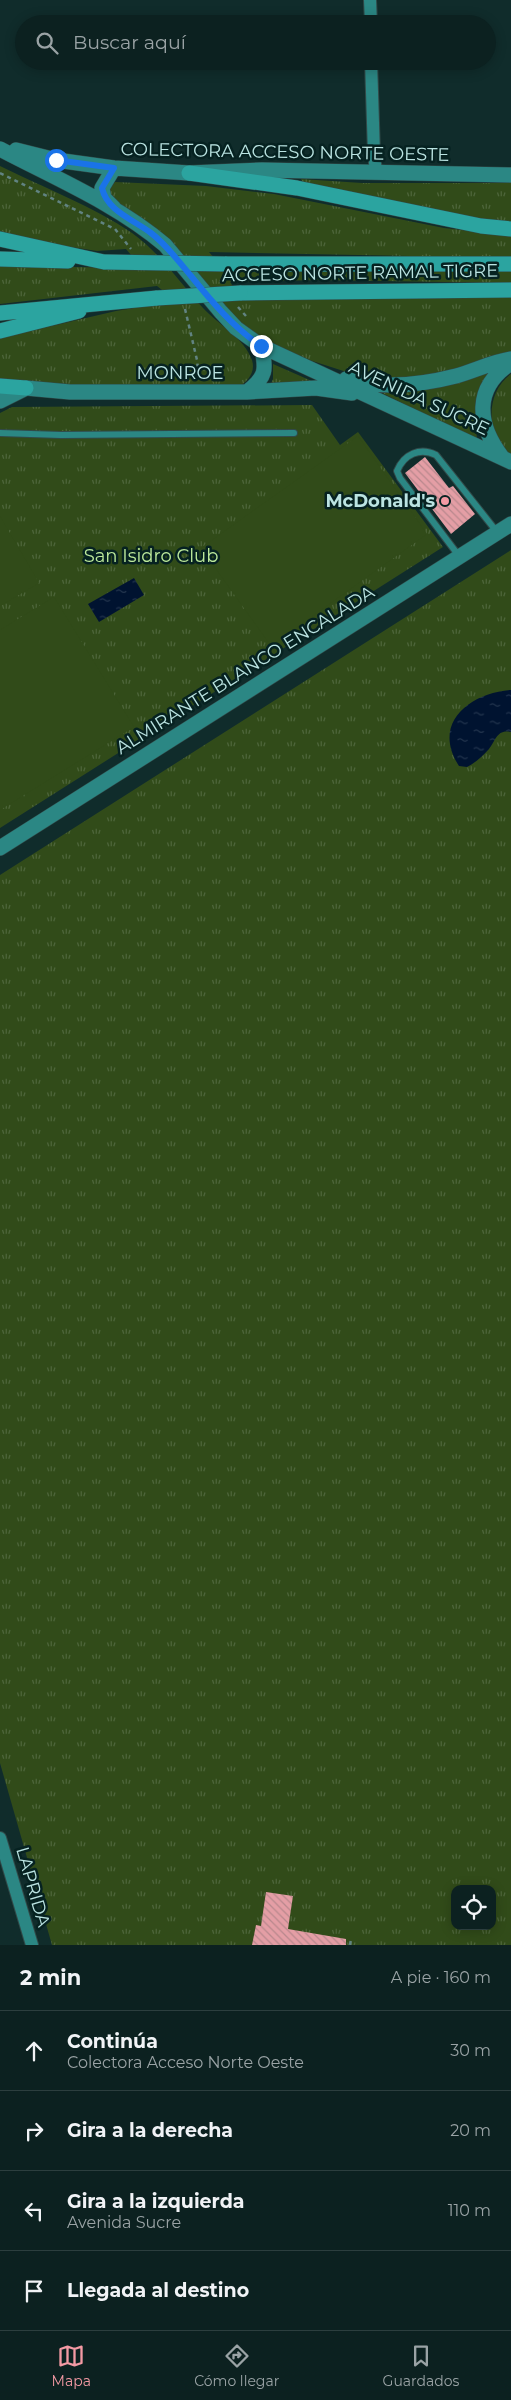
<!DOCTYPE html>
<html lang="es">
<head>
<meta charset="utf-8">
<style>
  :root { --surface:#0c2120; --page:#152929; --text:#f1f3f6; --muted:#9aa3a5; --line:#2c3e3e; --accent:#f49aa4 }
  body { margin:0; font-family:Montserrat,sans-serif; background:var(--page); color:var(--text) }
  .controls { position:absolute; right:15px; bottom:15px; display:grid; overflow:hidden; border-radius:10px; box-shadow:0 2px 12px #0003 }
  .controls button { width:45px; height:45px; display:grid; place-items:center; padding:0; border:0; border-bottom:1px solid var(--line); background:var(--surface); color:var(--text); font:25px sans-serif }
  .stop { position:absolute; width:15px; height:15px; margin:-11px; border:4px solid #1a73e8; border-radius:50%; background:#fff }
  .stop.end { background:#1a73e8; border-color:#fff; box-shadow:0 1px 5px #0008 }
  .list { margin:0; padding:0; list-style:none }
  h2 { display:flex; justify-content:space-between; align-items:center; height:65px; margin:0; padding:0 20px; font-size:21px }
  h2 small { font-size:16px; font-weight:400; color:var(--muted) }
  .list li { display:grid; grid-template-columns:32px 1fr auto; gap:15px; align-items:center; box-sizing:border-box; height:80px; padding:0 20px; border-top:1px solid var(--line) }
  .list b { display:block; font-size:19px; white-space:nowrap }
  .list p { margin:0; font-size:16px; white-space:nowrap; color:var(--muted) }
  .list em { font-size:16px; font-style:normal; color:var(--muted) }
  .icon { flex:none; width:28px; height:28px; fill:none; stroke:currentColor; stroke-width:2; stroke-linecap:round; stroke-linejoin:round }
  .map { position:relative; flex:none; width:511px; height:1945px; overflow:hidden }
  .search { position:absolute; background:var(--surface); box-shadow:0 2px 12px #0003; left:15px; right:15px; top:15px; height:55px; display:flex; align-items:center; gap:12px; box-sizing:border-box; padding:0 18px; border-radius:28px; color:var(--muted); font-size:19px }
  .sheet { height:385px; background:var(--surface) }
  nav { display:flex; justify-content:space-around; align-items:center; box-sizing:border-box; height:70px; border-top:1px solid var(--line); background:var(--surface); font-size:14px; color:var(--muted) }
  nav a { display:grid; justify-items:center; gap:2px }
  nav .on { color:var(--accent) }
  .map>svg:first-child { display:block }
  .grass { fill:url(#grass-tufts); fill-rule:evenodd }
  .pitch { fill:#314b19 }
  .water { fill:url(#water-ripples) }
  .building { fill:url(#building-back-hatch) }
  .lines { fill:none; stroke-linecap:round; stroke-linejoin:round }
  .lane-casing { stroke:#314a49; stroke-width:8 }
  .street-casing { stroke:#314a49; stroke-width:14 }
  .secondary-casing { stroke:#314a49; stroke-width:16 }
  .highway-casing { stroke:#314a49; stroke-width:16 }
  .path { stroke:#618381; stroke-width:2.5; stroke-dasharray:4 4; stroke-linecap:butt }
  .lane { stroke:#2b8784; stroke-width:6 }
  .street { stroke:#2b8784; stroke-width:12 }
  .secondary { stroke:#2b8784; stroke-width:15 }
  .highway { stroke:#2ba4a0; stroke-width:15 }
  .highway-bridge-casing { stroke:#314a49; stroke-width:16; stroke-linecap:butt }
  .highway-bridge { stroke:#2ba4a0; stroke-width:15 }
  .route { stroke:#1a73e8; stroke-width:6 }
  .poi-dot { fill:#f49aa4; stroke:#062221; stroke-width:2 }
  .labels { text-anchor:middle; stroke-width:5; stroke-linejoin:round; paint-order:stroke }
  .street-label { font-size:18px; fill:#bbe4e2; stroke:#062221 }
  .poi-label { font-size:18px; font-weight:bold; fill:#bbe4e2; stroke:#062221; text-anchor:end }
  .park-label { font-size:18px; fill:#bdea9b; stroke:#062221 }
</style>
</head>
<body>
<div class="map">
<svg width="511" height="1945" viewBox="0 0 511 1945">
  <defs>
    <pattern id="grass-tufts" width="24" height="20" patternUnits="userSpaceOnUse" patternTransform="scale(1.25)"><rect width="24" height="20" fill="#314b19"/><path d="M3 7l-1-3M5 7V3M7 7l1-3M15 17l-1-3M17 17v-4M19 17l1-3" fill="none" stroke="#4d653a"/></pattern>
    <pattern id="water-ripples" width="26" height="14" patternUnits="userSpaceOnUse" patternTransform="scale(1.25)"><rect width="26" height="14" fill="#001330"/><path d="M2 4q2-2 4 0t4 0M15 11q2-2 4 0t4 0" fill="none" stroke="#23354e"/></pattern>
    <pattern id="building-back-hatch" width="6" height="6" patternUnits="userSpaceOnUse" patternTransform="scale(1.25)"><rect width="6" height="6" fill="#e49ea5"/><path d="M-1 5l2 2M0 0l6 6M5-1l2 2" fill="none" stroke="#b9888d"/></pattern>
  </defs>
  <rect width="100%" height="100%" fill="#102c2b"/>
  <path class="grass" d="M0,166C44,188 93,206 132,233C160,253 180,283 203,308C218,324 245,339 252,360C256,373 247,382 237,388L137,389L0,380V338L116,311L176,301L157,286L0,304V266L142,268L126,249L97,251L0,236Z
    M301,179L362,183H511V224L475,221L304,185Z
    M115,182L206,186L274,194L444,228L511,235V258L209,252L223,269L511,270V283L317,280L230,282L240,297H511V354L455,371L400,380L356,375L303,358L260,338L228,314L112,202L109,189Z
    M273,364L314,382L270,386L273,379Z
    M492,369C472,394 475,411 477,440L374,389Z
    M511,374V455C485,437 485,392 511,374Z
    M312,405L340,445L358,432L443,547L0,828V413L12,407Z
    M511,550V1945H52L0,1763V875ZM455,1889H492V1926H455Z"/>
  <path class="pitch" d="M358,436L427,534L271,646L201,548Z
    M0,516L39,583L0,606Z
    M54,597L134,727L0,810V630Z"/>
  <path class="water" d="M134,578L144,595L99,622L88,604Z
    M511,690V732C497,729 496,740 489,749C483,756 475,763 467,767L459,766C431,723 470,693 511,690Z"/>
  <path class="building" d="M425,457L449,488L453,486L475,514L451,534L405,473Z
    M266,1892L293,1896L288,1929L346,1939V1945H252L256,1925L261,1926Z"/>
  <g class="lines">
    <g class="lane-casing">
      <path id="lane" d="M0,433L61,435L294,433
        M459,556L400,478L397,471C404,454 420,447 436,455L497,532"/>
    </g>
    <g class="street-casing">
      <path id="street" d="M370,0L371,24
        M371,61L374,154L376,172
        M0,1838L32,1945"/>
    </g>
    <g class="secondary-casing">
      <path id="secondary" d="M0,149C55,178 117,204 165,245L221,312L236,328L261,346L511,462
        M16,150L56,160L114,168L189,173L262,170L511,175
        M114,208L104,198L102,188L114,168
        M346,379C381,389 421,385 456,376C474,371 492,362 511,359
        M247,392C266,377 267,370 261,346
        M0,401L26,388L70,392H247L316,388L352,393
        M502,457C477,424 473,388 511,363
        M0,848L511,524"/>
    </g>
    <g class="highway-casing">
      <path id="highway" d="M189,173L297,188L481,226L511,229
        M0,239L104,262
        M0,259L68,261
        M225,264H511
        M240,293L511,290
        M0,313L157,298
        M0,331L79,311
        M0,386L26,388"/>
    </g>
    <path class="path" d="M0,173L115,229L131,249
      M238,307L246,316
      M185,309L197,360L199,379
      M350,1945L351,1939"/>
    <use href="#lane" class="lane"/>
    <use href="#street" class="street"/>
    <use href="#secondary" class="secondary"/>
    <use href="#highway" class="highway"/>
    <g class="highway-bridge-casing">
      <path id="highway-bridge" d="M106,262L225,264
        M157,298L240,293"/>
    </g>
    <use href="#highway-bridge" class="highway-bridge"/>
  </g>
  <g class="lines">
    <path class="route" d="M56,160L114,168L102,188C107,211 134,220 151,233C167,245 178,261 191,276C212,302 233,327 261,346"/>
  </g>
  <circle class="poi-dot" cx="445" cy="501" r="5"/>
  <g class="labels">
    <g class="street-label">
      <text transform="translate(285 152) rotate(1)" y="6">COLECTORA ACCESO NORTE OESTE</text>
      <text transform="translate(360 273) rotate(-1)" y="6">ACCESO NORTE RAMAL TIGRE</text>
      <text x="180" y="379">MONROE</text>
      <text transform="translate(419 398) rotate(25)" y="6">AVENIDA SUCRE</text>
      <text transform="translate(245 670) rotate(-32)" y="6">ALMIRANTE BLANCO ENCALADA</text>
      <text transform="translate(33 1887) rotate(74)" y="6">LAPRIDA</text>
    </g>
    <g class="poi-label">
      <text x="435" y="507">McDonald's</text>
    </g>
    <g class="park-label">
      <text x="151" y="562">San Isidro Club</text>
    </g>
  </g>
</svg>
<div class="controls">
<button><svg class="icon" aria-label="locate" viewBox="0 0 24 24"><circle cx="12" cy="12" r="6"/><path d="M12 2v4M12 18v4M2 12h4M18 12h4"/></svg></button>
</div>
<div class="stop" style="left:56px;top:160px"></div>
<div class="stop end" style="left:261px;top:346px"></div>
<div class="search"><svg class="icon" aria-label="search" viewBox="0 0 24 24"><circle cx="10" cy="10" r="6"/><path d="M15 15l6 6"/></svg>Buscar aquí</div>
</div>
<section class="sheet">
<h2>2 min<small>A pie · 160 m</small></h2>
<ul class="list">
<li><svg class="icon" aria-label="ahead" viewBox="0 0 24 24"><path d="M12 20V5M6 11l6-6 6 6"/></svg><div><b>Continúa</b><p>Colectora Acceso Norte Oeste</p></div><em>30 m</em></li>
<li><svg class="icon" aria-label="right" viewBox="0 0 24 24"><path d="M7 20v-9h11M14 6l5 5-5 5"/></svg><div><b>Gira a la derecha</b></div><em>20 m</em></li>
<li><svg class="icon" aria-label="left" viewBox="0 0 24 24"><path d="M17 20v-9H6M10 6l-5 5 5 5"/></svg><div><b>Gira a la izquierda</b><p>Avenida Sucre</p></div><em>110 m</em></li>
<li><svg class="icon" aria-label="arrive" viewBox="0 0 24 24"><path d="M6 21V4h12l-3 4 3 4H6"/></svg><div><b>Llegada al destino</b></div></li>
</ul>
</section>
<nav>
<a class="on"><svg class="icon" aria-label="map" viewBox="0 0 24 24"><path d="M3 6l6-2 6 2 6-2v14l-6 2-6-2-6 2zM9 4v14M15 6v14"/></svg>Mapa</a>
<a><svg class="icon" aria-label="directions" viewBox="0 0 24 24"><path d="M12 3l9 9-9 9-9-9zM9 14v-3h6M13 9l2 2-2 2"/></svg>Cómo llegar</a>
<a><svg class="icon" aria-label="saved" viewBox="0 0 24 24"><path d="M7 4h10v16l-5-4-5 4z"/></svg>Guardados</a>
</nav>
</body>
</html>
